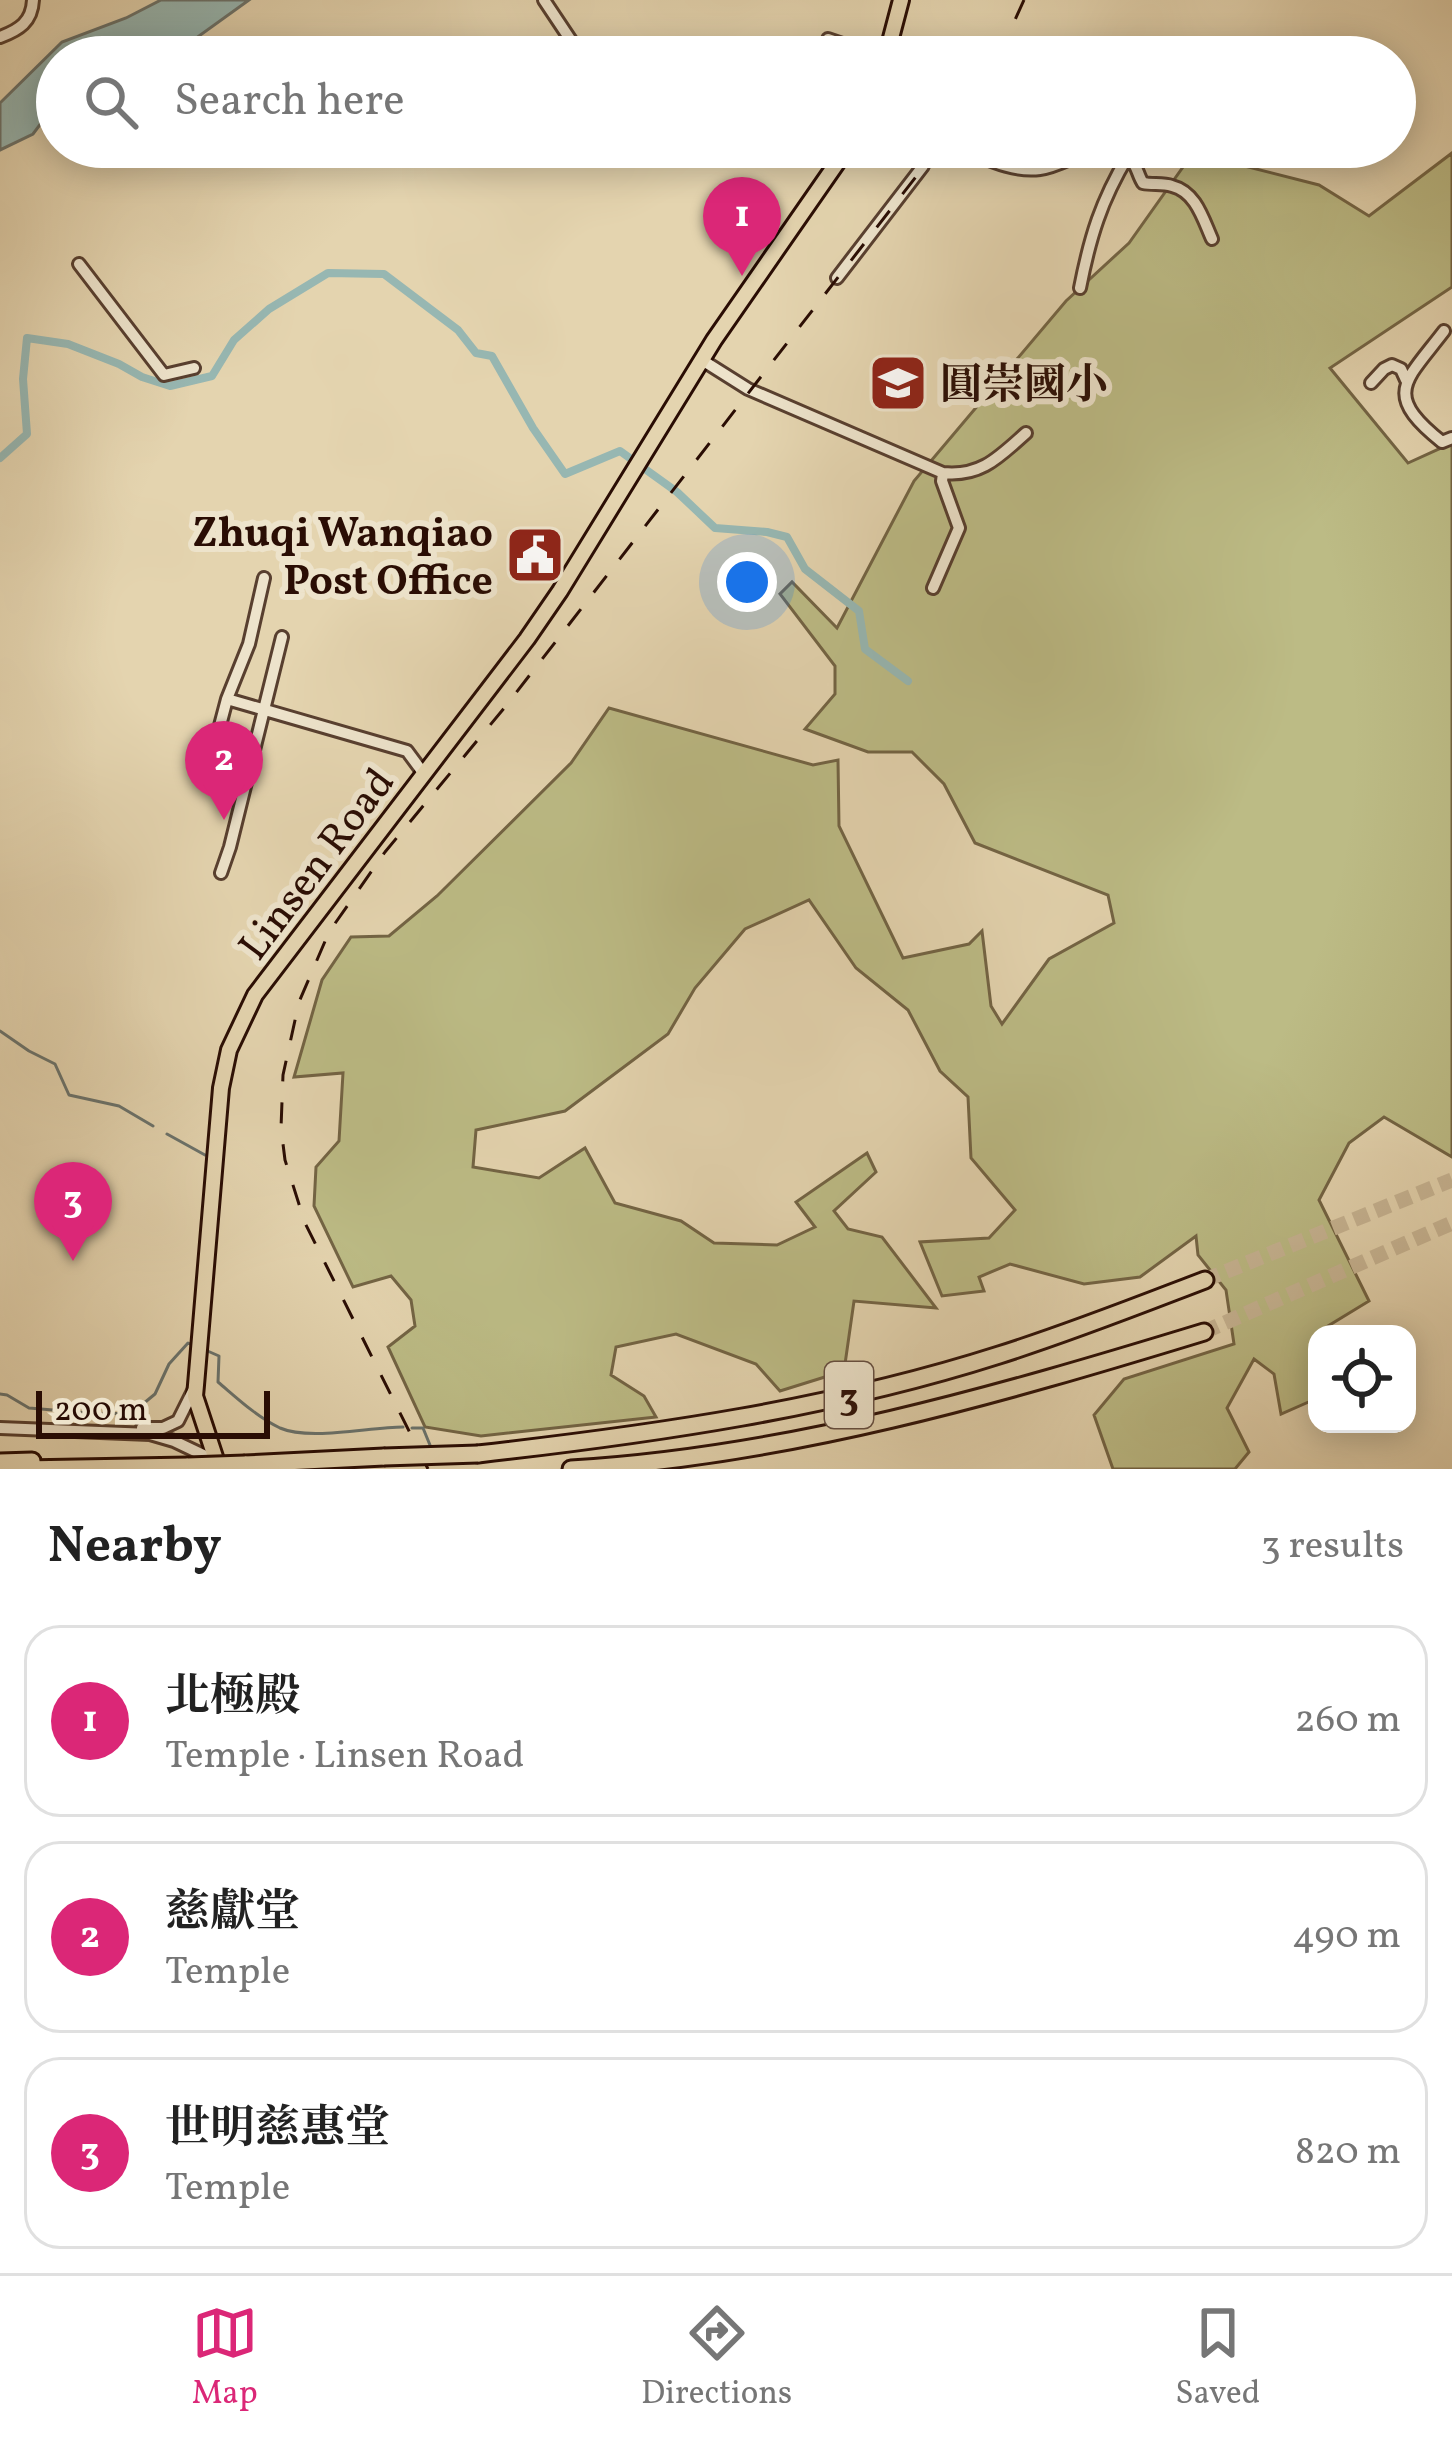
<!DOCTYPE html>
<html lang="en">
<head>
<meta charset="utf-8">
<style>
  :root { --surface:#fff; --page:#f2f2f2; --text:#222; --muted:#767676; --line:#e0e0e0; --accent:#db2777 }
  body { margin:0; font-family:Vollkorn,"Noto Serif TC",serif; background:var(--page); color:var(--text) }
  .controls { position:absolute; right:36px; bottom:36px; display:grid; overflow:hidden; border-radius:24px; box-shadow:0 6px 30px #0003 }
  .controls button { width:108px; height:108px; display:grid; place-items:center; padding:0; border:0; border-bottom:3px solid var(--line); background:var(--surface); color:var(--text); font:60px sans-serif }
  .scale { position:absolute; left:36px; bottom:30px; width:234px; box-sizing:border-box; padding-left:12px; border:6px solid #2a0d04; border-top:0; font-size:33px; line-height:42px; white-space:nowrap; color:#2a0d04; -webkit-text-stroke:9px #ede3cb; paint-order:stroke }
  .you { position:absolute; left:747px; top:582px; width:42px; height:42px; margin:-30px; border:9px solid #fff; border-radius:50%; background:#1a73e8; box-shadow:0 0 0 18px #1a73e833 }
  .badge { display:grid; place-items:center; width:78px; height:78px; border-radius:50%; background:var(--accent); color:#fff; font-size:39px; font-weight:700 }
  .pin { position:absolute; translate:-50% -99px; filter:drop-shadow(0 3px 6px #0008) }
  .pin::after { content:''; position:absolute; top:63px; width:42px; height:36px; background:inherit; clip-path:polygon(0 0,100% 0,50% 100%) }
  .list { margin:0; padding:0; list-style:none }
  h2 { display:flex; justify-content:space-between; align-items:center; height:156px; margin:0; padding:0 48px; font-size:51px }
  h2 small { font-size:39px; font-weight:400; color:var(--muted) }
  .list li { display:grid; grid-template-columns:78px 1fr auto; gap:36px; align-items:center; box-sizing:border-box; height:192px; margin:0 24px 24px; padding:0 24px; border:3px solid var(--line); border-radius:36px }
  .list b { display:block; font-size:45px; white-space:nowrap }
  .list p { margin:0; font-size:39px; white-space:nowrap; color:var(--muted) }
  .list em { font-size:39px; font-style:normal; color:var(--muted) }
  .icon { flex:none; width:66px; height:66px; fill:none; stroke:currentColor; stroke-width:2; stroke-linecap:round; stroke-linejoin:round }
  .map { position:relative; flex:none; width:1452px; height:1469px; overflow:hidden }
  .search { position:absolute; background:var(--surface); box-shadow:0 6px 30px #0003; left:36px; right:36px; top:36px; height:132px; display:flex; align-items:center; gap:30px; box-sizing:border-box; padding:0 42px; border-radius:66px; color:var(--muted); font-size:45px }
  .sheet { height:804px; background:var(--surface) }
  nav { display:flex; justify-content:space-around; align-items:center; box-sizing:border-box; height:168px; border-top:3px solid var(--line); background:var(--surface); font-size:33px; color:var(--muted) }
  nav a { display:grid; justify-items:center; gap:6px }
  nav .on { color:var(--accent) }
  .map>svg:first-child { display:block }
  .green { fill:#bcbb85; stroke:#736444; stroke-width:3 }
  .water { fill:#97b7b2; stroke:#6b736c; stroke-width:3 }
  .lines { fill:none; stroke-linecap:round; stroke-linejoin:round }
  .stream { stroke:#6b736c; stroke-width:3 }
  .canal { stroke:#97b7b2; stroke-width:8 }
  .highway-tunnel { stroke:#c8b695; stroke-width:15; stroke-dasharray:15 8; stroke-linecap:butt }
  .minor-casing { stroke:#583f2f; stroke-width:16 }
  .major-casing { stroke:#2a0d04; stroke-width:20 }
  .highway-casing { stroke:#2a0d04; stroke-width:21 }
  .minor { stroke:#ede3cb; stroke-width:10 }
  .major { stroke:#e4d4af; stroke-width:14 }
  .highway { stroke:#e4d4af; stroke-width:15 }
  .rail { stroke:#2a0d04; stroke-width:3; stroke-dasharray:21 21; stroke-linecap:butt }
  .highway-bridge-casing { stroke:#2a0d04; stroke-width:21; stroke-linecap:butt }
  .highway-bridge { stroke:#e4d4af; stroke-width:15 }
  .labels { text-anchor:middle; stroke-width:12; stroke-linejoin:round; paint-order:stroke }
  .shield { fill:#ede3cb; stroke:#644d40; stroke-width:3 }
  .shield-label { font-size:39px; font-weight:bold; fill:#2a0d04 }
  .poi-label { font-size:42px; font-weight:bold; fill:#2a0d04; stroke:#ede3cb; text-anchor:start }
  .street-label { font-size:42px; fill:#2a0d04; stroke:#ede3cb }
</style>
</head>
<body>
<div class="map">
<svg width="1452" height="1469" viewBox="0 0 1452 1469">
  <rect width="100%" height="100%" fill="#e4d4af"/>
  <filter id="stains"><feTurbulence type="fractalNoise" baseFrequency=".00167" numOctaves="4"/><feColorMatrix values="0 0 0 0 .2 0 0 0 0 .09 0 0 0 0 .02 0 0 0 .5 -.17"/></filter>
  <radialGradient id="worn" r=".72"><stop offset=".6" stop-color="#630" stop-opacity="0"/><stop offset="1" stop-color="#630" stop-opacity=".3"/></radialGradient>
  <path class="green" d="M1193,153L1319,185L1369,216L1452,153V287L1330,368L1408,463L1452,443V1157L1384,1117L1349,1143L1319,1200L1369,1301L1328,1326L1326,1334H1317V1381L1313,1400L1281,1414L1274,1374L1254,1359L1227,1408L1249,1452L1235,1469H1113L1094,1415L1124,1379L1234,1344L1226,1290L1198,1255L1196,1236L1140,1277L1084,1284L1010,1264L979,1277L984,1291L942,1296L920,1242L989,1238L1015,1210L971,1158L968,1097L940,1071L908,1010L856,968L809,900L745,929L695,988L668,1034L565,1111L476,1130L473,1167L539,1178L585,1148L615,1203L681,1221L714,1243L777,1245L815,1227L796,1202L867,1153L876,1172L834,1211L848,1229L882,1237L936,1308L854,1301L844,1371L780,1391L756,1364L676,1334L616,1347L611,1375L644,1396L656,1417L481,1436L425,1427L388,1347L415,1326L411,1300L391,1276L353,1287L314,1206L316,1167L339,1141L343,1073L294,1077L322,980L351,937L389,936L437,896L571,763L609,708L813,765L838,760L839,826L903,958L969,944L982,931L991,1006L1002,1024L1049,959L1114,923L1108,895L975,843L944,784L912,752H868L805,729L835,694V666L780,594L792,582L837,628L914,481L1066,301L1129,243Z"/>
  <path class="water" d="M161,0H249L181,49L159,57H57V102L33,134L0,150V103L62,42L126,18Z"/>
  <g class="lines">
    <path class="stream" d="M0,1031L29,1051L55,1064L69,1095L119,1106L153,1126
      M167,1134L205,1155
      M203,1349L219,1356L218,1382C237,1398 257,1417 280,1428C310,1441 369,1427 403,1427
      M0,1394L7,1395L29,1408L101,1414L132,1413L155,1394L169,1364L188,1343L194,1346
      M412,1428H423L432,1450"/>
    <path class="canal" d="M0,458L27,434L23,379L27,338L68,344L119,364L142,377L170,386L212,376L234,340L269,309L328,273L384,274L458,330L476,353L492,356L533,428L565,474L620,451L677,492L715,528L767,532L787,537L805,569L859,611L865,649L908,681"/>
    <path class="highway-tunnel" d="M1205,1280L1452,1180
      M1204,1332L1452,1223"/>
    <g class="minor-casing">
      <path id="minor" d="M544,0L572,42L587,57
        M0,37C19,30 32,22 33,0
        M822,57L828,39L881,57
        M957,147C983,157 1012,173 1040,169C1069,166 1104,131 1130,158C1137,165 1138,176 1143,183C1152,185 1163,183 1172,186C1196,192 1203,219 1212,239
        M79,264L164,375L194,368
        M837,278L923,166
        M1080,288C1090,237 1101,201 1128,156
        M1444,331C1405,382 1382,394 1442,442L1452,438
        M702,360L748,389L943,473C981,477 999,457 1026,433
        M1371,383L1384,369L1392,365L1401,369L1406,380
        M264,578L249,644L227,699L407,751L424,774
        M933,588L959,528L942,481L943,473
        M217,737L227,699
        M221,873L230,847L282,637
        M0,1428L150,1434L174,1441L216,1461
        M142,1428H163L178,1421L193,1391"/>
    </g>
    <g class="major-casing">
      <path id="major" d="M886,57L901,0
        M219,1469L195,1396L196,1385L221,1088L229,1050L255,995L527,639L560,591L714,340L848,147"/>
    </g>
    <g class="highway-casing">
      <path id="highway" d="M478,1454C654,1434 830,1409 999,1355C1069,1333 1137,1306 1205,1280
        M0,1462L32,1461
        M245,1464L384,1457
        M23,1469L188,1466
        M571,1469C788,1456 998,1395 1204,1332"/>
    </g>
    <use href="#minor" class="minor"/>
    <use href="#major" class="major"/>
    <use href="#highway" class="highway"/>
    <path class="rail" d="M998,57L1024,0
      M428,1469L305,1223L285,1160L281,1128L283,1075L299,1002L329,932L385,852L505,707L939,147"/>
    <g class="highway-bridge-casing">
      <path id="highway-bridge" d="M384,1457L478,1454
        M188,1466L245,1464"/>
    </g>
    <use href="#highway-bridge" class="highway-bridge"/>
  </g>
  <defs>
    <g id="school-square" transform="scale(3)"><rect x="-9" y="-9" width="18" height="18" rx="4" fill="#8f2418" stroke="#ede3cb"/><path d="M0-5L7-2L0 1L-7-2ZM-4 1L0 2.5L4 1V4Q0 6-4 4Z" fill="#fff"/></g>
    <g id="civic-square" transform="scale(3)"><rect x="-9" y="-9" width="18" height="18" rx="4" fill="#8f2418" stroke="#ede3cb"/><path d="M-.6-6.5H3V-4.5H.6V-3L4-1V1h2V6H-6V1h2V-1L-.6-3ZM-1.2 2.5V6h2.4V2.5Z" fill="#fff"/></g>
  </defs>
  <g fill-rule="evenodd">
    <use href="#school-square" x="898" y="383"/>
    <use href="#civic-square" x="535" y="555"/>
  </g>
  <g class="labels">
    <rect class="shield" x="825" y="1362" width="48" height="66" rx="9"/>
    <g class="shield-label">
      <text x="849" y="1409">3</text>
    </g>
    <g class="poi-label">
      <text x="940" y="398">圓崇國小</text>
      <text x="493" y="546" text-anchor="end">Zhuqi Wanqiao<tspan x="493" dy="48">Post Office</tspan></text>
    </g>
    <g class="street-label">
      <text transform="translate(315 863) rotate(-53)" y="15">Linsen Road</text>
    </g>
  </g>
  <rect width="100%" height="100%" filter="url(#stains)"/>
  <rect width="100%" height="100%" fill="url(#worn)"/>
</svg>
<div class="controls">
<button><svg class="icon" aria-label="locate" viewBox="0 0 24 24"><circle cx="12" cy="12" r="6"/><path d="M12 2v4M12 18v4M2 12h4M18 12h4"/></svg></button>
</div>
<div class="scale">200 m</div>
<div class="you"></div>
<div class="pin badge" style="left:742px;top:276px">1</div>
<div class="pin badge" style="left:224px;top:820px">2</div>
<div class="pin badge" style="left:73px;top:1261px">3</div>
<div class="search"><svg class="icon" aria-label="search" viewBox="0 0 24 24"><circle cx="10" cy="10" r="6"/><path d="M15 15l6 6"/></svg>Search here</div>
</div>
<section class="sheet">
<h2>Nearby<small>3 results</small></h2>
<ul class="list">
<li><span class="badge">1</span><div><b>北極殿</b><p>Temple · Linsen Road</p></div><em>260 m</em></li>
<li><span class="badge">2</span><div><b>慈獻堂</b><p>Temple</p></div><em>490 m</em></li>
<li><span class="badge">3</span><div><b>世明慈惠堂</b><p>Temple</p></div><em>820 m</em></li>
</ul>
</section>
<nav>
<a class="on"><svg class="icon" aria-label="map" viewBox="0 0 24 24"><path d="M3 6l6-2 6 2 6-2v14l-6 2-6-2-6 2zM9 4v14M15 6v14"/></svg>Map</a>
<a><svg class="icon" aria-label="directions" viewBox="0 0 24 24"><path d="M12 3l9 9-9 9-9-9zM9 14v-3h6M13 9l2 2-2 2"/></svg>Directions</a>
<a><svg class="icon" aria-label="saved" viewBox="0 0 24 24"><path d="M7 4h10v16l-5-4-5 4z"/></svg>Saved</a>
</nav>
</body>
</html>
